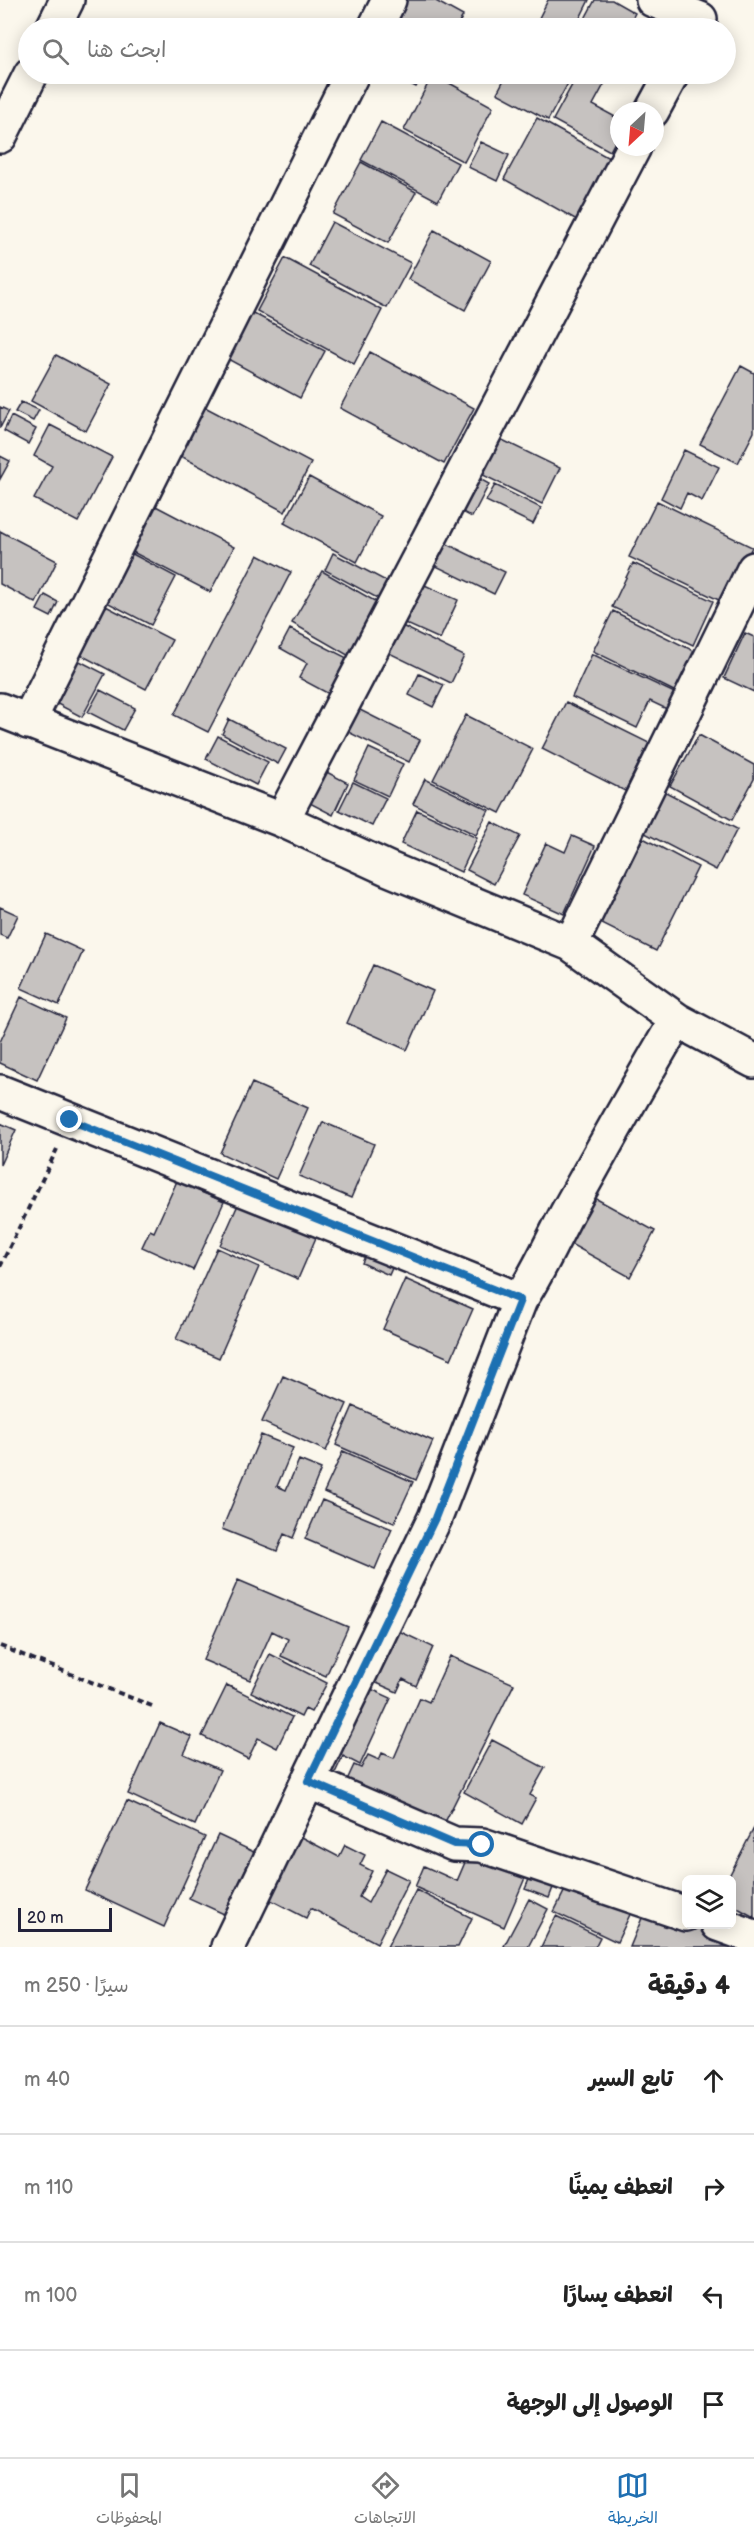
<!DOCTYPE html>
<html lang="ar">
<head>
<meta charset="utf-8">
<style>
  :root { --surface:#fff; --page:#f2f2f2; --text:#222; --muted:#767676; --line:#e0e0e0; --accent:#1f6fb2 }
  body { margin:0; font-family:"Balsamiq Sans","Playpen Sans Arabic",sans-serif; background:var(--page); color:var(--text); direction:rtl }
  .controls { position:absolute; right:18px; bottom:18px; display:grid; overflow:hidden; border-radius:9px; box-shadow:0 3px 15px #0003 }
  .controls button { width:54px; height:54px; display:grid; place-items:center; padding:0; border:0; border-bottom:2px solid var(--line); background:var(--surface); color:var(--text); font:30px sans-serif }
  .compass { position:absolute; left:610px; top:102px; width:54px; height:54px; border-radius:50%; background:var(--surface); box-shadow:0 3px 15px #0003; rotate:206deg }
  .scale { position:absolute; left:18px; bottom:15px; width:94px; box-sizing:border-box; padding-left:6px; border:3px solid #22223b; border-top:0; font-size:16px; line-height:21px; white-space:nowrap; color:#22223b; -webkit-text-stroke:4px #fbf7ec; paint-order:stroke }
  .stop { position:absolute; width:18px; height:18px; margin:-14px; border:4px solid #1f6fb2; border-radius:50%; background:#fff }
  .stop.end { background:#1f6fb2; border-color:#fff; box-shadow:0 2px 6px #0008 }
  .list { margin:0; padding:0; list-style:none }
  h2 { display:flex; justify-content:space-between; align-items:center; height:78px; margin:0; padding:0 24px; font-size:26px }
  h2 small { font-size:20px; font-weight:400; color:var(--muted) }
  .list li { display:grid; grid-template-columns:39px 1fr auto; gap:18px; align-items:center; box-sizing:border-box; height:108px; padding:0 24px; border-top:2px solid var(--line) }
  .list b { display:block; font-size:22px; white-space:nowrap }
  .list em { font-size:20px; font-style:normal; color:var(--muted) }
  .icon { flex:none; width:33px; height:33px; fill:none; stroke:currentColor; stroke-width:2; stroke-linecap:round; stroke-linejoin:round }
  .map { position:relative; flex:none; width:754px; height:1947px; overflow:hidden; direction:ltr }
  .search { position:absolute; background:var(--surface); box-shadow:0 3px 15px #0003; left:18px; right:18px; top:18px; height:66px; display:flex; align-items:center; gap:15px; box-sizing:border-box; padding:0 21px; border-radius:33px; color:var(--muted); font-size:22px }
  .sheet { height:510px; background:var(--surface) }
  nav { display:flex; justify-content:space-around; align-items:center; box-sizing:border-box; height:84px; border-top:2px solid var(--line); background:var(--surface); font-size:16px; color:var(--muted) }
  nav a { display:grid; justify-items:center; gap:3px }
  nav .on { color:var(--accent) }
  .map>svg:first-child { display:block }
  .building { fill:#c6c2c0; stroke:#22223b; stroke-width:1.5 }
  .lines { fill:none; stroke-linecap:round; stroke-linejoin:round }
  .minor-casing { stroke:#22223b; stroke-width:38 }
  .path { stroke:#22223b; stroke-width:4; stroke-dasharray:6 4.5; stroke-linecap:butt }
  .minor { stroke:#fbf7ec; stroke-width:33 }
  .route { stroke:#1f6fb2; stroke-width:8 }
</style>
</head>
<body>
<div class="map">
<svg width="754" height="1947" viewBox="0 0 754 1947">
  <rect width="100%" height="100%" fill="#fbf7ec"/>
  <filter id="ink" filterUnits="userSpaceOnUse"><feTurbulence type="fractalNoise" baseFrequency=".0167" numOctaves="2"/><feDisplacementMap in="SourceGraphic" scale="12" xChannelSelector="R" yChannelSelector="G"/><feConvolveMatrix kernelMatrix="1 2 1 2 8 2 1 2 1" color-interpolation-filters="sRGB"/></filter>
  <g filter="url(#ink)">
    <path class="building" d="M405,0H434L463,16L456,28H390Z
      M548,0H589L575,28H534Z
      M595,0H612L635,13L627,28H580Z
      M391,74H423L416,87Z
      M433,74L493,107L464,162L404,130Z
      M507,74H573L548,120L497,93Z
      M578,74H596L607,79L593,105L619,119V134L610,151L553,120Z
      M537,118L618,163L584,224L504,179Z
      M381,122L458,163L438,201L361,160Z
      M481,142L509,155L497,181L468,167Z
      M361,162L416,192L388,243L333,214Z
      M332,222L411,263L387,308L309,266Z
      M434,230L491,261L465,310L408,279Z
      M285,258L382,310L354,364L257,311Z
      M249,311L325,351L300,398L224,357Z
      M370,352L474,408L444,464L340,408Z
      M56,355L111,384L86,431L31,401Z
      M741,366L754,373V432L738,463L700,444Z
      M21,402L39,410L33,421L15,412Z
      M203,406L311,463L285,512L177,454Z
      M0,407L9,411L0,428Z
      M11,416L36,429L28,444L4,431Z
      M50,425L112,457L78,522L34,499L52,466L34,456Z
      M494,436L560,468L542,504L477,472Z
      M684,450L719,467L702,501L687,493L680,508L661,498Z
      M0,456L10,461L0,479Z
      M467,472L489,484L472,517L451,506Z
      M309,477L381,516L357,562L284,523Z
      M495,485L541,508L533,524L486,501Z
      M657,501L752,547L725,603L629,557Z
      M150,503L234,547L210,592L125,548Z
      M0,531L57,561L36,603L0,584Z
      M445,543L505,572L494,594L434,565Z
      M123,549L176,577L151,625L97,597Z
      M333,553L388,582L379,599L325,570Z
      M258,555L291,572L208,732L174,715Z
      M633,563L713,601L693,645L612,607Z
      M322,571L380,604L351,657L292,623Z
      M418,582L458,600L440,639L400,621Z
      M45,595L58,602L51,617L37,610Z
      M98,602L172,640L146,689L73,651Z
      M613,611L700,654L680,694L593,651Z
      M398,624L464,656L451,683L385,651Z
      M290,629L347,658L329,694L299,678L307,663L280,648Z
      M745,633L754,637V692L724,678Z
      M592,654L681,696L673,712L650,701L637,728L572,697Z
      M68,655L105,674L82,717L46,698Z
      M419,674L444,685L433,707L409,695Z
      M100,690L135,708L123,730L88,712Z
      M566,702L649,743L625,791L542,749Z
      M350,705L420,740L409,762L338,727Z
      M466,715L533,749L500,813L433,780Z
      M229,719L286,749L278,764L222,734Z
      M699,735L754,765V779L732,820L670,786Z
      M218,736L268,762L256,785L206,759Z
      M369,748L403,764L388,796L354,780Z
      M315,766L348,783L333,815L300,798Z
      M425,779L489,810L476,835L413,804Z
      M353,782L386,798L372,826L339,810Z
      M662,790L737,829L716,870L641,831Z
      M417,810L477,838L461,872L401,844Z
      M492,822L520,836L494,884L467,870Z
      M572,836L595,846L564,914L522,895L546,843L565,852Z
      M643,838L698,867L656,951L600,923Z
      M0,907L18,915L7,938L0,935Z
      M46,934L83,951L59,1005L21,988Z
      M373,965L433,991L407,1050L347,1023Z
      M21,997L66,1018L37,1080L0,1063V1042Z
      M252,1083L308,1108L276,1179L220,1153Z
      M323,1122L374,1144L351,1198L299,1176Z
      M0,1123L16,1130L0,1165Z
      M177,1181L224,1202L193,1270L142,1247L150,1230L154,1232Z
      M593,1197L655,1231L630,1277L567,1242Z
      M241,1198L318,1233L298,1279L220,1245Z
      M369,1247L396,1259L389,1275L362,1263Z
      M217,1248L259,1267L219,1358L176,1339Z
      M405,1279L473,1309L451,1359L383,1329Z
      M283,1376L347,1404L326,1451L262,1422Z
      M353,1406L433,1441L416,1480L336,1445Z
      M261,1435L293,1448L277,1486L286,1490L299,1460L321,1469L293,1538L284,1534L277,1551L222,1529Z
      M343,1451L413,1482L394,1523L324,1492Z
      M322,1500L392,1529L375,1569L305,1539Z
      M238,1580L348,1627L326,1676L281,1656L288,1639L272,1631L250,1680L203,1660Z
      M386,1625L433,1647L416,1686L403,1679L397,1692L363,1677Z
      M270,1654L327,1683L311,1712L305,1709L301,1717L251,1692Z
      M450,1656L514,1684L445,1822L347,1780L354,1765L361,1768L368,1755L379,1760L382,1753L394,1758L420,1698L429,1702Z
      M360,1684L391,1698L360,1765L343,1756L335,1773L322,1766Z
      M227,1685L292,1717L277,1748L258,1738L248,1759L202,1736Z
      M160,1723L192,1737L184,1754L220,1770L195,1825L128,1794Z
      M492,1740L545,1768L530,1795L536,1798L522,1824L464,1792Z
      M127,1801L205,1837L164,1927L85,1890Z
      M754,1828V1917L732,1905V1880H727Z
      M218,1835L254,1852L224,1914L189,1898Z
      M297,1835L339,1857L345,1845L365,1855L360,1865L372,1871L359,1897L368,1903L386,1869L409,1880L377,1943L311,1908L306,1918L265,1897Z
      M469,1853L525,1878L504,1927L415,1887L424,1866L457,1881Z
      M535,1865L558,1875L549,1898L525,1889Z
      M572,1876L634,1906L617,1942L554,1912Z
      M416,1890L472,1918L458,1947H387Z
      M529,1899L548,1909L528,1947H506L504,1946Z
      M647,1906L691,1924L744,1947H630Z
      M556,1916L600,1937L595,1947H541Z"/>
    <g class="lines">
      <g class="minor-casing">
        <path id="minor" d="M653,0L700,19L695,28
          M53,28L67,0
          M375,28L389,0
          M652,111L672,74
          M0,136L31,74
          M0,710L282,820L389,869L571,944L677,1020L754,1061
          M28,722L352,74
          M282,820L634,147
          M571,944L754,569
          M0,1092L520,1300
          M308,1781L454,1844L482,1845L686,1914
          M718,1924L754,1937
          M228,1947L435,1518L520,1300C539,1271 552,1241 568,1211C604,1147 639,1083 677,1020"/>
      </g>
      <path class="path" d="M0,1267L57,1149
        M0,1646L152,1706"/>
      <use href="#minor" class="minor"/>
    </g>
  </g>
  <g class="lines" filter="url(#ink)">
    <path class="route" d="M70,1120L520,1300L435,1518L308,1781L454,1844L482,1845"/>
  </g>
</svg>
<div class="controls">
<button><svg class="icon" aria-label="layers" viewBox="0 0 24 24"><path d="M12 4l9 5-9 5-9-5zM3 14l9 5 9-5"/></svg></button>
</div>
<svg class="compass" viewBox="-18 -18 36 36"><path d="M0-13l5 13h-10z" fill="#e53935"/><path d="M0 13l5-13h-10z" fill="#767676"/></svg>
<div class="scale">20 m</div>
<div class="stop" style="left:482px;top:1845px"></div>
<div class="stop end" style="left:70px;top:1120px"></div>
<div class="search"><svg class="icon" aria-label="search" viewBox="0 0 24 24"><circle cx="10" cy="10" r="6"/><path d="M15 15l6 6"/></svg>ابحث هنا</div>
</div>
<section class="sheet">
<h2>4 دقيقة<small>سيرًا · 250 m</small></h2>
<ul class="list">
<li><svg class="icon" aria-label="ahead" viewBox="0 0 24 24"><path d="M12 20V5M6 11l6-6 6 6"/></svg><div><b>تابع السير</b></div><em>40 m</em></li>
<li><svg class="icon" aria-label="right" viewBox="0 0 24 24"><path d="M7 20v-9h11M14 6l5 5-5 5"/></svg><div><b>انعطف يمينًا</b></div><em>110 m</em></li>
<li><svg class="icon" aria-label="left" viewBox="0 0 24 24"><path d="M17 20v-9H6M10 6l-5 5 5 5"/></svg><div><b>انعطف يسارًا</b></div><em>100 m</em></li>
<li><svg class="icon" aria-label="arrive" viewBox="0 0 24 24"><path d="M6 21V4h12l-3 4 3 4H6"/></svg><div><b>الوصول إلى الوجهة</b></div></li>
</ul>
</section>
<nav>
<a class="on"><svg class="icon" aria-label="map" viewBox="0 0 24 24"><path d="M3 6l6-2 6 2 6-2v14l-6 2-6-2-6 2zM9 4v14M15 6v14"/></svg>الخريطة</a>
<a><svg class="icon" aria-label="directions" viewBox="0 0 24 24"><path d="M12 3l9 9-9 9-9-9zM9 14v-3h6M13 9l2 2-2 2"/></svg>الاتجاهات</a>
<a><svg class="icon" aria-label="saved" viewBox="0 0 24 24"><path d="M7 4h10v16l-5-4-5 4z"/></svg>المحفوظات</a>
</nav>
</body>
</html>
